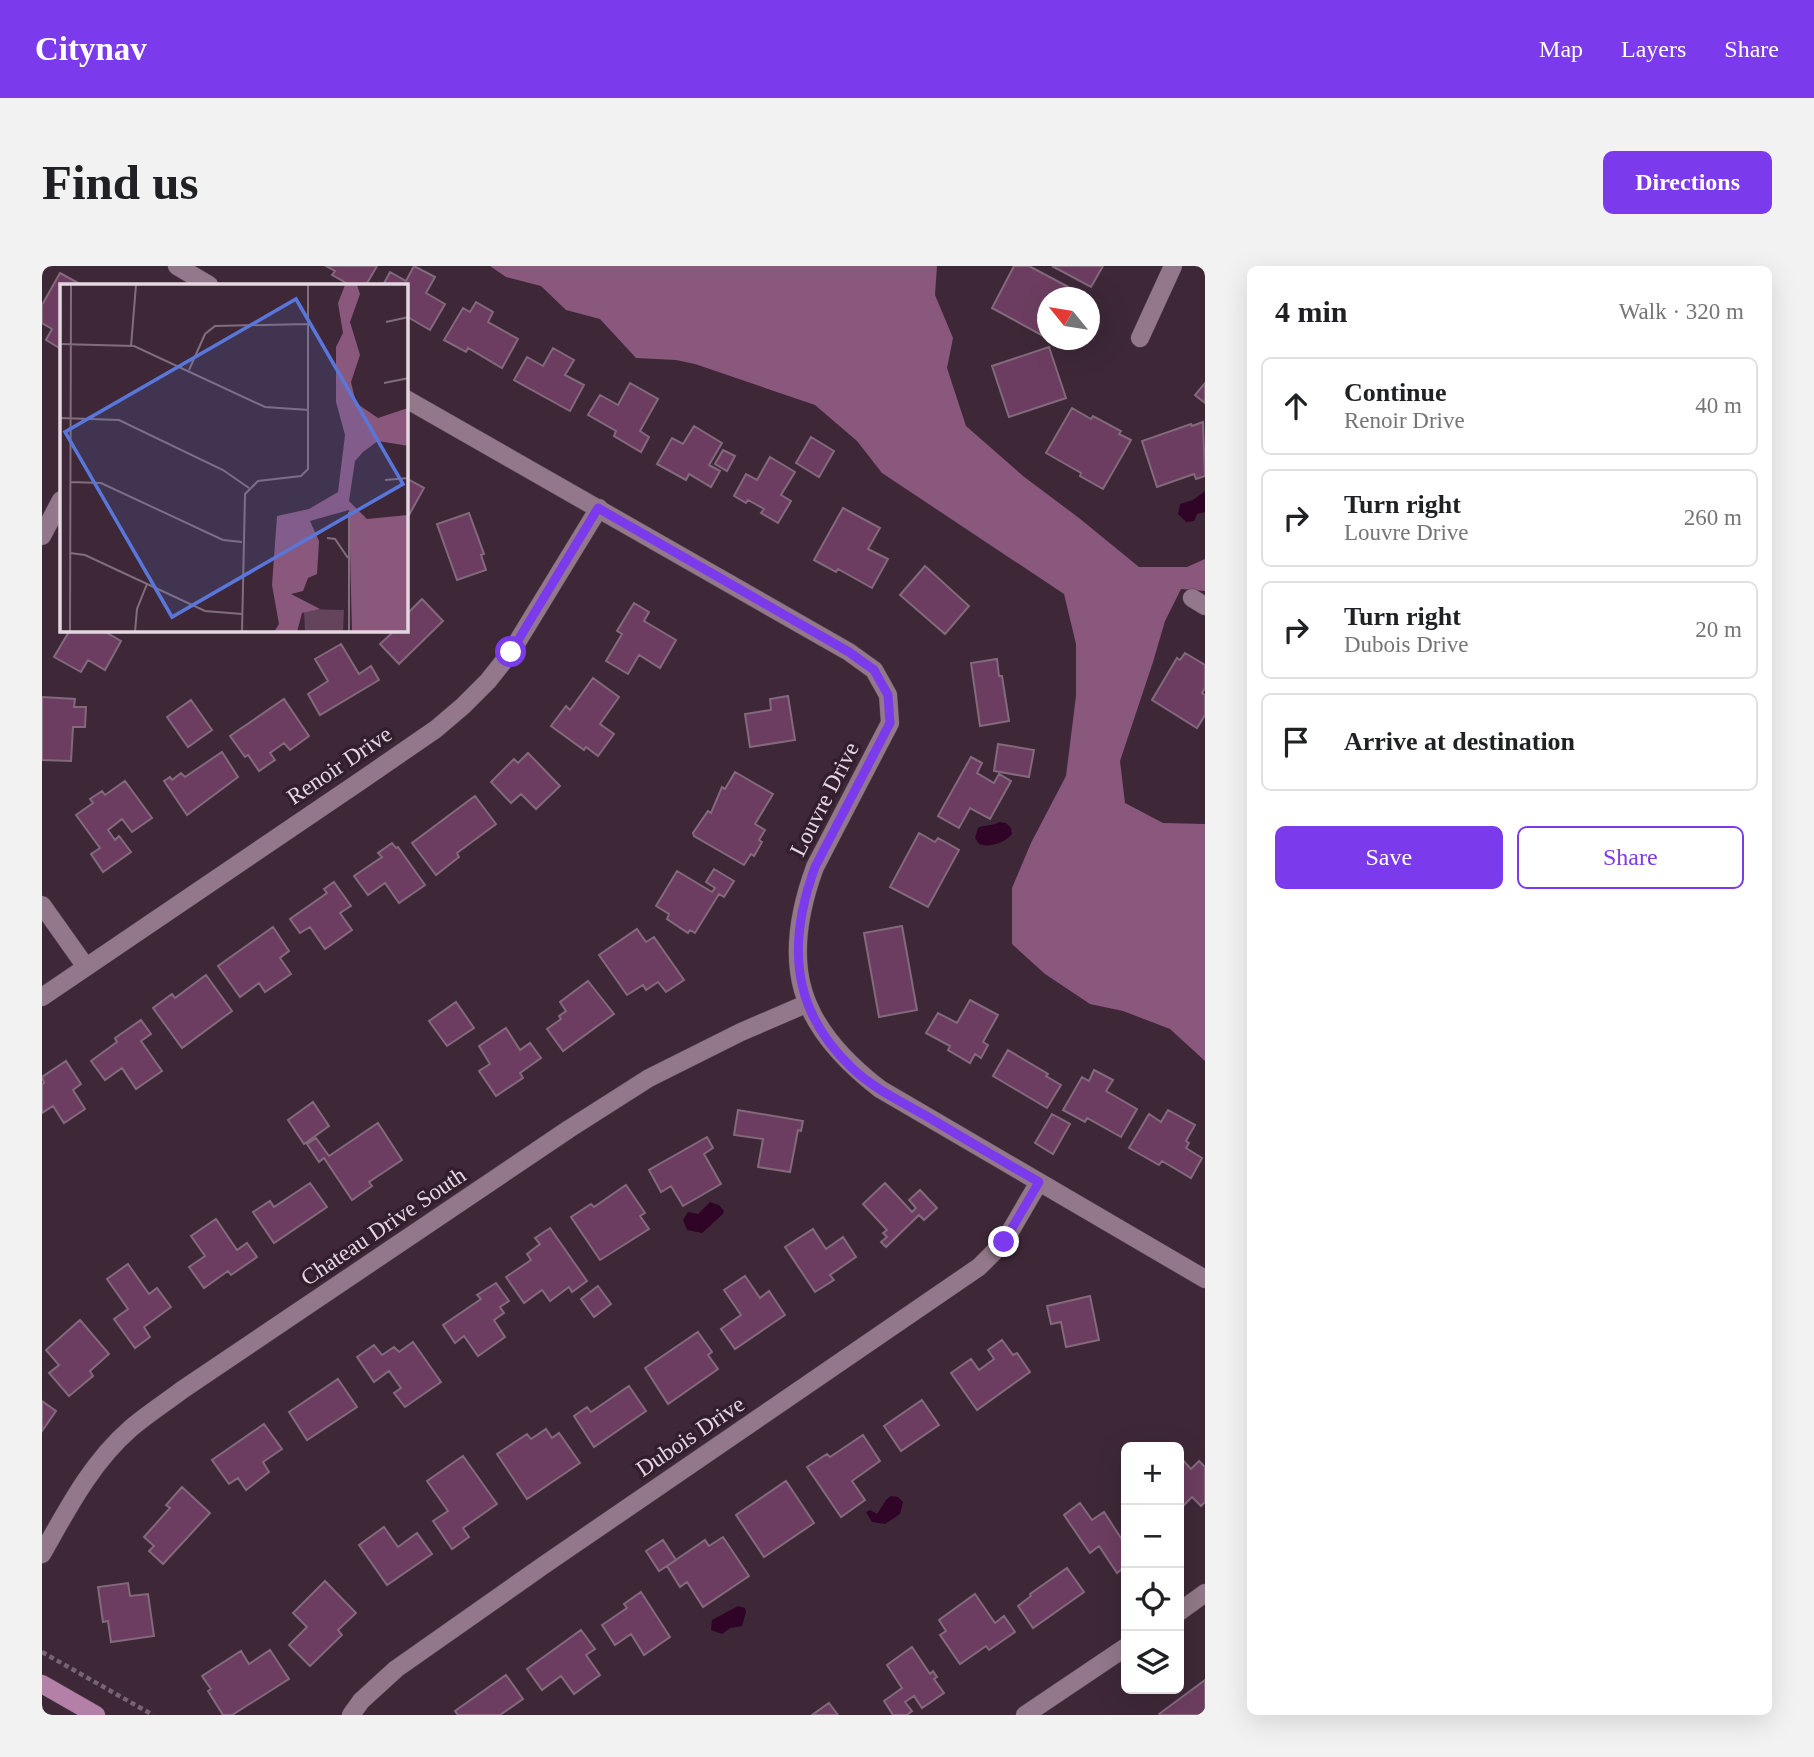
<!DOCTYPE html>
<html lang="en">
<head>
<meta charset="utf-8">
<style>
  :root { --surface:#fff; --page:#f2f2f2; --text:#202124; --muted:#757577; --line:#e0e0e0; --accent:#7c3aed }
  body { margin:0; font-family:Georgia,serif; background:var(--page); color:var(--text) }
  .controls { position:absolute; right:21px; bottom:21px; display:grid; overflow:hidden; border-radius:10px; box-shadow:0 7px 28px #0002 }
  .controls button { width:63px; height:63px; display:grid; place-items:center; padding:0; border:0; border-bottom:2px solid var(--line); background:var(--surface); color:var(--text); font:35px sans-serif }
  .compass { position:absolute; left:995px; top:21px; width:63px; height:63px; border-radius:50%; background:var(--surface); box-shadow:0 7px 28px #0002; rotate:300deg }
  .stop { position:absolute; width:21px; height:21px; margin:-16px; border:5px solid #7c3aed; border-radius:50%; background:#fff }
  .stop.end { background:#7c3aed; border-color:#fff; box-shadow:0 2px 7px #0008 }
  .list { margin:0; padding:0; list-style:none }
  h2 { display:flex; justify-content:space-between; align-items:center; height:91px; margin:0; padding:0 28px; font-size:30px }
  h2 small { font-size:23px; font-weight:400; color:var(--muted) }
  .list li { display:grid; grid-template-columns:46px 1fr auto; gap:21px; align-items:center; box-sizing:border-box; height:98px; margin:0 14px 14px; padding:0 14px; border:2px solid var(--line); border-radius:10px }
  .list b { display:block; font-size:26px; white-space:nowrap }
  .list p { margin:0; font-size:23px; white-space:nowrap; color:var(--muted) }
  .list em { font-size:23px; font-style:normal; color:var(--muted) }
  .actions { display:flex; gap:14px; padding:21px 28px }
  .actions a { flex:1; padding:16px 0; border:2px solid var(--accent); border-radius:10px; text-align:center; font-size:24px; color:var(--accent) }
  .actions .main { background:var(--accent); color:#fff }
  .icon { flex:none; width:38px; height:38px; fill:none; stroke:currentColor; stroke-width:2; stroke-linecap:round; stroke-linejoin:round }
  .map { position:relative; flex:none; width:1163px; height:1449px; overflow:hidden; border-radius:10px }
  header { display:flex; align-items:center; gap:42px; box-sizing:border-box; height:98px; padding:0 35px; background:var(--accent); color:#fff }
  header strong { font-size:33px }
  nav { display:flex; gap:38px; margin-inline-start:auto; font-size:24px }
  .intro { display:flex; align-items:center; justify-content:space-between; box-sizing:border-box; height:168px; padding:0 42px }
  h1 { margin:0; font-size:49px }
  .button { padding:18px 32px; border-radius:10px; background:var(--accent); color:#fff; font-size:24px; font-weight:700 }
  main { display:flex; gap:42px; padding:0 42px }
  aside { flex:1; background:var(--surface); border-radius:10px; box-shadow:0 7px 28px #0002 }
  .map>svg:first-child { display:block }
  .forest { fill:#8a587d }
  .water { fill:#2f0427 }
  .building { fill:#6c3d60; stroke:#82697b; stroke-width:2 }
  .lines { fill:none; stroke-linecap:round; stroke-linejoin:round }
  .minor-casing { stroke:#564451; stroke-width:19 }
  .major-casing { stroke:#564451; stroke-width:19 }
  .path { stroke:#776472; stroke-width:4.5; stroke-dasharray:5 3.5; stroke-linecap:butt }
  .minor { stroke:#92788a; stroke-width:18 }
  .major { stroke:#b580a7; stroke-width:18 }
  .route { stroke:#7c3aed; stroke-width:9 }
  .labels { text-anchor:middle; stroke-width:7; stroke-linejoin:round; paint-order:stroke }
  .street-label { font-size:23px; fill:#e5d7e1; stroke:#331e2e }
  .inset-road { fill:none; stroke:#816e7c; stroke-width:2 }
  .view { fill:#5977db; fill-opacity:0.15; stroke:#5977db; stroke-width:3.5 }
  .inset-edge { fill:none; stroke:#e5d7e1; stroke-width:3.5 }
</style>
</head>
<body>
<header>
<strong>Citynav</strong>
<nav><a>Map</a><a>Layers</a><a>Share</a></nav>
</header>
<div class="intro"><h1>Find us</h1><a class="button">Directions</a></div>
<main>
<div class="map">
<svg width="1163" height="1449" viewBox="0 0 1163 1449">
  <rect width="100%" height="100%" fill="#3e2838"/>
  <path class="forest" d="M448,0H895L893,29L911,72L905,102L924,160L981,210L1037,252L1097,301H1145L1163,293V325L1139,323L1123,355L1111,396L1078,495L1083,537L1121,557L1163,558V795L1128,763L1081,745L1048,738L1003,708L970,678V622L989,577L1024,510L1034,430V378L1022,328L840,207L815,175L773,139L653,98L634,94L594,92L558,53L524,44L499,20L464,11Z"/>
  <path class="water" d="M1163,225V246L1155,248L1152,255L1144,256L1136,248L1138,238L1151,234Z
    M957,556L964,557L969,562L970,568C963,577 947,582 937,578L933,572L936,562C942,558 950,561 957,556Z
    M668,936L677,939L682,945L681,948L660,967L645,964L641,954L646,946L656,948Z
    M849,1230L856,1231L861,1236L858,1248L843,1258L830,1256L824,1246L828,1244L835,1248L844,1234Z
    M696,1340L703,1342L704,1346L700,1360L688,1362L680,1368L669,1364L670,1354Z"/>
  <path class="building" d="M284,0H335L324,19H308L290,9L293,5Z
    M372,0L393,11L384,27L403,38L388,64L364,50V19H341L348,6L364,15Z
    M972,0H987L1034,25L1030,32H1006V67L1003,71L950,42Z
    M1010,0H1061L1049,21Z
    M18,7L38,18L19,19V83L4,74L10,63L0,57V39Z
    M434,36L451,46L446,56L476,73L460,102L426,82L424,86L402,74L421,42L428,46Z
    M1007,81L1024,132L967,151L950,100Z
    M511,82L532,94L523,109L542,119L528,145L472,114L485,91L501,100Z
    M588,117L616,133L598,165L607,171L599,186L572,170L574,165L546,149L558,129L576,139Z
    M1163,117V137L1153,129Z
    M1030,142L1049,153L1051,150L1079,165L1077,168L1089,174L1061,223L1038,210L1039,207L1004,187Z
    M1161,156L1163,210L1154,213L1152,208L1115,221L1100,175L1149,158L1150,160Z
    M652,160L680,177L667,199L678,205L669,221L647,208L644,214L615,198L630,172L641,178Z
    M769,171L792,185L777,211L754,197Z
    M681,184L693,190L685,205L673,198Z
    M728,191L753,206L739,229L749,235L736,257L719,247L722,243L706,234L704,237L692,230L704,208L715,214Z
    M364,212L382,222L367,249L364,248Z
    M801,242L838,262L826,283L846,293L830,322L796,303L794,306L772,294Z
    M427,247L442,288L439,289L444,304L415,314L395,258Z
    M883,300L927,340L903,368L858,329Z
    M380,333L401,355L357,398L338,378L350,367L347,364H364V349Z
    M592,337L607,346L602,355L634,374L618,402L597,389L586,408L564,395L580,368L575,365Z
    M28,364H60L79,375L63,404L46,394L39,406L12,391Z
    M299,378L317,408L329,400L337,414L278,449L266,428L286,415L273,393Z
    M1143,387L1163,399V422L1160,427L1163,429V449L1155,462L1110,434L1135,392L1138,394Z
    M955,393L957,410H960L967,455L938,460L929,397Z
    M551,412L577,431L558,458L572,468L556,490L544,481L542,484L509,460L524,440L528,444Z
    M746,430L753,474L708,481L703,448L729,444L728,433Z
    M0,431L33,433L32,441H44L43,461H31L29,495L0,494Z
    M242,433L267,470L248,484L242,477L228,487L233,494L217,505L206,489L203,491L188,470Z
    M149,434L170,464L146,481L125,451Z
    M956,478L992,484L987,511L952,505Z
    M180,486L196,511L145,549L122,515L128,511L130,514L139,507L143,511Z
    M486,487L518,520L494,543L479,528L469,537L449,516L472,493L476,497Z
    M929,491L940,497L935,507L952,517L957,508L969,515L948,553L928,542L917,562L896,550Z
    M693,506L731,528L713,558L723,564L717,574L720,576L712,590L709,588L702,599L652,570L651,567L666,545L669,547L680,521L683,523Z
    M83,515L110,552L90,566L80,553L66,564L73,574L77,570L89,586L61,606L49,588L58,582L34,549L51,537L48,533L60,525L63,529Z
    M433,530L454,558L415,587L417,591L394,609L370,577Z
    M877,567L893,576L896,572L917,584L886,641L848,621Z
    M350,577L354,582L356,581L383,619L357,637L343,617L326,629L312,610L340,591L336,587Z
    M672,603L692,615L682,631L677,628L653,667L648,664L646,667L625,653L627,648L614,640L635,605L670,626L673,622L664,616Z
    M292,616L309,640L298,647L310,664L283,683L268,661L258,667L248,653L285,627L282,623Z
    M860,660L875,744L837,751L822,667Z
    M231,661L247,685L238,692L249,708L223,726L217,717L198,731L176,700Z
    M595,663L604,676L612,671L642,714L624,726L616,716L604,724L601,719L585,729L557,689Z
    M164,709L190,745L140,782L111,742L130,728L133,732Z
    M546,715L572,748L521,785L505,763L519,753L517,750L524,745L518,736Z
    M928,734L956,749L941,776L946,779L939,792L933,788L928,797L906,784L908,780L884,767L896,747L915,757Z
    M414,736L432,762L405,780L387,755Z
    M99,754L109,768L99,775L120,805L94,823L80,802L63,814L49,795L75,776L73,772Z
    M464,762L478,784L488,777L499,792L478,807L481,812L454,830L437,805L448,798L437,780Z
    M966,784L1006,808L1004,810L1019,819L1005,842L951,810Z
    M24,795L39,818L31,824L43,843L22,857L11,840L0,847V818L2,817L0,811Z
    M1052,804L1071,814L1064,825L1095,843L1079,871L1045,852L1043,856L1021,844L1040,811L1047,815Z
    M271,836L287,860L262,878L246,854Z
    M696,844L761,855L759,865L756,864L748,906L716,901L721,873L692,869Z
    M1126,844L1153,859L1144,875L1147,877L1144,882L1160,892L1149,912L1120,895L1117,899L1087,882L1107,848L1119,856Z
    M1010,848L1028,858L1011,888L993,877Z
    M336,857L360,894L327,916L330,920L310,934L282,892L277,896L265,878L274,872L287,890Z
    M665,871L671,882L662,888L679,918L641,940L629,920L619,926L607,904Z
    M268,917L285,941L232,977L211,946L228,935L232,941Z
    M843,917L870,946L874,942L867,934L878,924L895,942L882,954L877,949L844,981L839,976L845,971L841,967L845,964L821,938Z
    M584,919L603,947L598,950L607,963L558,994L529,951L549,938L552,941Z
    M174,953L195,984L205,977L215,991L189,1009L186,1005L162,1022L147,1001L163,990L149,970Z
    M508,962L545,1015L530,1026L527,1021L508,1035L500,1024L482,1037L464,1011L489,994L485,988L498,978L493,972Z
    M771,963L784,983L801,971L814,991L788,1009L792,1014L773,1026L743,981Z
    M86,998L107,1028L115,1022L129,1041L102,1061L108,1071L93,1082L72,1053L86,1043L65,1013Z
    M703,1010L718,1032L727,1025L743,1049L693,1083L679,1063L699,1049L682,1024Z
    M454,1017L467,1035L458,1041L462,1047L452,1054L463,1071L436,1090L422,1070L413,1077L401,1059L439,1033L435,1029Z
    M556,1020L569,1038L552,1051L539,1033Z
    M1048,1030L1057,1074L1024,1081L1019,1056L1009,1058L1005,1040Z
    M38,1054L67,1088L48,1105L51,1110L27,1130L7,1107L17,1099L4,1084Z
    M656,1066L670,1086L666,1089L676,1103L626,1138L603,1102Z
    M960,1074L971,1089L975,1087L988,1106L935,1144L909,1107L929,1093L937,1104L952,1093L946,1084Z
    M371,1076L399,1116L363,1141L352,1127L359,1122L347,1105L332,1116L315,1091L332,1079L340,1089L352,1081L357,1086Z
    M296,1113L315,1141L265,1174L247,1146Z
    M587,1120L604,1145L552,1181L532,1150L545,1141L549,1146Z
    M880,1134L897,1159L859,1185L842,1160Z
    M0,1135L14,1145L0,1165Z
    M222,1158L240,1183L221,1196L227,1206L204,1224L196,1212L187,1218L170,1194Z
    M504,1163L510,1172L517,1167L538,1197L485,1233L455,1188L485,1168L489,1173Z
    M821,1169L838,1195L810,1215L823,1234L799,1251L765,1201L785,1188L788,1191Z
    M421,1190L455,1238L421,1262L427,1271L410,1283L391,1255L406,1245L385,1215Z
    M1137,1190L1149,1203L1157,1195L1163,1201V1236L1159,1240L1150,1231L1137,1244Z
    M744,1215L772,1257L722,1291L694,1249Z
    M140,1221L168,1247L121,1298L107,1285L112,1280L102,1271L128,1242L124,1239Z
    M1038,1237L1050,1254L1062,1246L1079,1272L1084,1268V1300L1075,1307L1057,1280L1048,1287L1022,1249Z
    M342,1261L356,1281L375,1267L390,1288L345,1319L317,1279Z
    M681,1271L707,1310L661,1341L645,1316L638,1321L625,1300L663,1274L667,1280Z
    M621,1274L634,1294L617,1305L604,1285Z
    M1025,1302L1042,1326L991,1362L976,1340L989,1330L988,1328Z
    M283,1315L314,1347L296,1364L300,1369L268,1400L247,1379L265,1361L251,1347Z
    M86,1317L88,1330L106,1328L112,1370L69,1376L66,1355L61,1356L56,1321Z
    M599,1326L628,1371L602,1389L589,1368L573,1379L560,1359L585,1342L582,1338Z
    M933,1328L953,1357L962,1350L973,1366L947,1384L944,1380L918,1398L898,1369L904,1365L897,1354Z
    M539,1364L553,1383L544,1389L558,1409L532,1428L519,1410L500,1424L485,1403Z
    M870,1381L888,1408L891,1405L895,1411L892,1413L902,1427L880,1442L872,1430L863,1436L870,1445L865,1449H851L842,1435L860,1422L845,1399Z
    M228,1384L247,1413L190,1449H181L166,1425L169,1423L160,1410L199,1385L207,1398Z
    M464,1409L481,1433L458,1449H416L413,1445Z
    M1163,1414V1449H1118L1117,1448Z
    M787,1437L796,1449H770Z"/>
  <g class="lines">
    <g class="minor-casing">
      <path id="minor" d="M135,0L167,19
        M1098,72L1131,0
        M364,133L807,386L832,404L846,429L848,457L773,601C737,699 756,760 838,823L1163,1013
        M0,270L19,234
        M1150,332L1163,340
        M0,639L44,701
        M0,731L317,516L394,463L421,440L446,415L469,386L557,242
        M0,1288C25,1244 49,1197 88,1163C104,1149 123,1137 140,1124L527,863L607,812L699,766L764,738
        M1137,1346L1163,1327
        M309,1449L319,1435L354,1403L502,1299L937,1001L962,976L997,916
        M983,1449L1084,1381"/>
    </g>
    <g class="major-casing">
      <path id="major" d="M0,1418L54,1449"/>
    </g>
    <path class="path" d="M0,1386L111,1449"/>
    <use href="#minor" class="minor"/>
    <use href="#major" class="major"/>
  </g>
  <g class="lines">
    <path class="route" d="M469,386L556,242L807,386L832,404L846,429L848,457L773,601C745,678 749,744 810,802C832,823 860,836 886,851C923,873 960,895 997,916L962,976"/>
  </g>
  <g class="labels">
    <g class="street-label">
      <text transform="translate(297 499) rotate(-34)" y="8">Renoir Drive</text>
      <text transform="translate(782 533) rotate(-63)" y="8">Louvre Drive</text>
      <text transform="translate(341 960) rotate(-34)" y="8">Chateau Drive South</text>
      <text transform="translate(648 1170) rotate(-34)" y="8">Dubois Drive</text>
    </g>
  </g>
  <g transform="translate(18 18)">
    <rect width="348" height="348" fill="#3e2838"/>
    <path d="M244,325L284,326L283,348H245Z" fill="#63445b"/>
    <path d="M285,1H297L300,10L290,38L300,71L291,98L296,119L318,134L348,124L349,162L318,157L303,168L295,177L289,217L307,235L348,231V348H292L289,226L250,237L259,257L257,290L248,294L243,307L231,310L260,325L242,329L237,348H214L219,340L212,301L217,232L249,225L278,208L285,151L276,118V63L283,49L278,19Z" fill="#8a587d"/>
    <path class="inset-road" d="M326,38L349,33M0,60L74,62L205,123L249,126M71,62L76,1M129,86L145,50L155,42L248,40M324,99L349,94M0,134L59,136L163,186L189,204M325,196L349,194M10,198L41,199L163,256L182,258M267,254L275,255L288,274M10,269L25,271L145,327L182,330M10,348L11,1M75,348L77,325L87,300M182,348L185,210L198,197L241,192L248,185V1M289,348V228"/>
    <path class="view" d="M236,15L343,200L112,333L5,148Z"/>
    <rect width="348" height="348" class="inset-edge"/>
  </g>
</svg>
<div class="controls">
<button>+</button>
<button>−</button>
<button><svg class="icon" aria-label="locate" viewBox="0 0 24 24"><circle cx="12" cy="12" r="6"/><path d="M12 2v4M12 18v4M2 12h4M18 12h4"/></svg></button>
<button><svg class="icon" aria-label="layers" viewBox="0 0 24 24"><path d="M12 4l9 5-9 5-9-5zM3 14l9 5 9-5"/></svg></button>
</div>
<svg class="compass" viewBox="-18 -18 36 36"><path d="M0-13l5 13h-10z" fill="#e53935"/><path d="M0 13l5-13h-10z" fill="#757577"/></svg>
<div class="stop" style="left:469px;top:386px"></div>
<div class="stop end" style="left:962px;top:976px"></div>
</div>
<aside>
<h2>4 min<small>Walk · 320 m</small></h2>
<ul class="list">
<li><svg class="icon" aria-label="ahead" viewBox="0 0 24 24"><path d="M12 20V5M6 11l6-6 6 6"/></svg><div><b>Continue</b><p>Renoir Drive</p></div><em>40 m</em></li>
<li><svg class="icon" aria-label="right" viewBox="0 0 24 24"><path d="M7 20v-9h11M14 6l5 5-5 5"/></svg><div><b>Turn right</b><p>Louvre Drive</p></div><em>260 m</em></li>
<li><svg class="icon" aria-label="right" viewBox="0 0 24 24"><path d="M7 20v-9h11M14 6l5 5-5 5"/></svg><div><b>Turn right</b><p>Dubois Drive</p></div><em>20 m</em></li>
<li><svg class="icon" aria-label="arrive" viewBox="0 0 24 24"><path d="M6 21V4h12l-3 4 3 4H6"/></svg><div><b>Arrive at destination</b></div></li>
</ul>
<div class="actions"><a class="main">Save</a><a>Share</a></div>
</aside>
</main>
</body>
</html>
